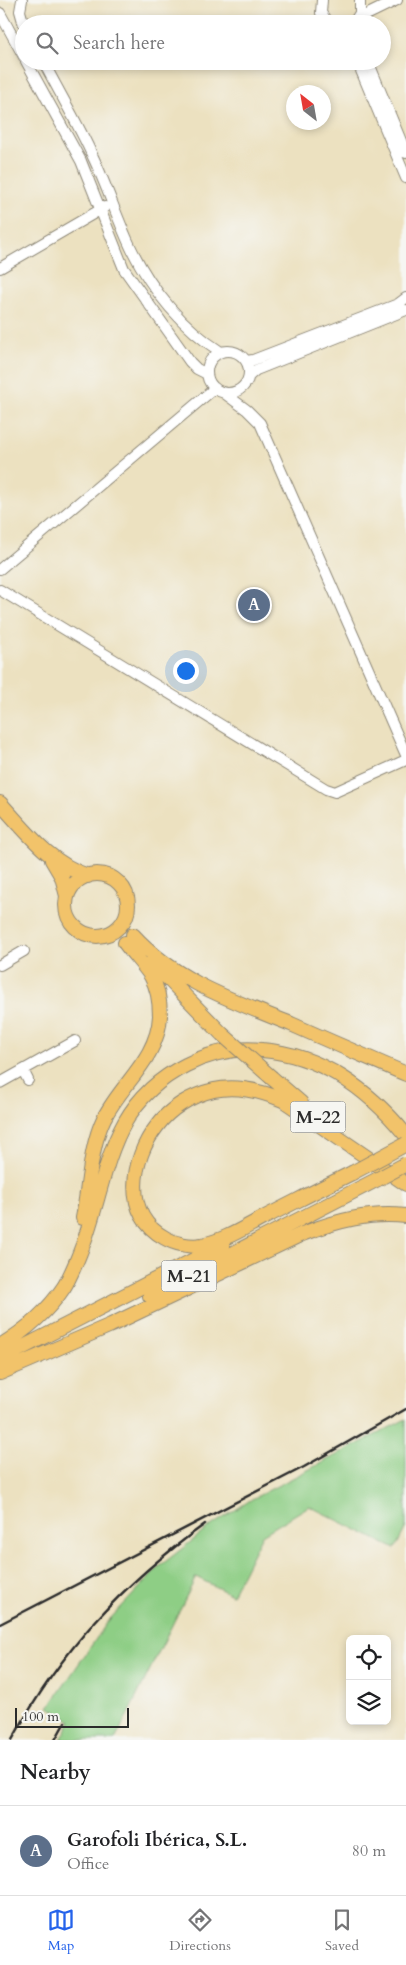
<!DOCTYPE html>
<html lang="en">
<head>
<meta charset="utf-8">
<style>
  :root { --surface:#fff; --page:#f6f6f6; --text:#202124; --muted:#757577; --line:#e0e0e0; --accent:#2563eb }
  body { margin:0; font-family:Cardo,serif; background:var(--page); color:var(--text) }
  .controls { position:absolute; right:15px; bottom:15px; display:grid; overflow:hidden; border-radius:8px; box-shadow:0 2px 8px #0003 }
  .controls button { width:45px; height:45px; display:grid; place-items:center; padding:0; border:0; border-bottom:1px solid var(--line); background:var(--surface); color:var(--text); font:25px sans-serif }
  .compass { position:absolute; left:286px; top:85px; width:45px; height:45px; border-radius:50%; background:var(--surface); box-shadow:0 2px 8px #0003; rotate:329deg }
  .scale { position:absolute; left:15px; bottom:12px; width:114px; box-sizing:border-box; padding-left:5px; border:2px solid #2b2b2b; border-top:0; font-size:14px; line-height:18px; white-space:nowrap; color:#2b2b2b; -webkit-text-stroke:4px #f6f6f2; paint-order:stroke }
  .you { position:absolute; left:185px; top:670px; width:18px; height:18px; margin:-12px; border:4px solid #fff; border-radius:50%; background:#1a73e8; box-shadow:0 0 0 8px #1a73e833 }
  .badge { display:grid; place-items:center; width:32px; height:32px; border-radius:50%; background:var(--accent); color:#fff; font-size:16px; font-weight:700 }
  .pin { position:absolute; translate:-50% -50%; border:2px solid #fff; box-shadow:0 1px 5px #0006 }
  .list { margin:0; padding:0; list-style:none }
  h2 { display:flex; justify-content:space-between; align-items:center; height:65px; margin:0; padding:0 20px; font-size:21px }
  h2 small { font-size:16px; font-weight:400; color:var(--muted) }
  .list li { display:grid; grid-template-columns:32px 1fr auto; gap:15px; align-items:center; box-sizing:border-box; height:90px; padding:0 20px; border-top:1px solid var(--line) }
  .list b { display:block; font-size:19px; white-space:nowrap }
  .list p { margin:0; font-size:16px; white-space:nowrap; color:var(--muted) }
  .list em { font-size:16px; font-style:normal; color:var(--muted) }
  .icon { flex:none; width:28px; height:28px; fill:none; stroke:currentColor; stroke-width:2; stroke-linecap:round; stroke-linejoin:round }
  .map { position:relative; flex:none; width:406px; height:1740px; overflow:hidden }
  .search { position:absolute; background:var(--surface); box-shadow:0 2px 8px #0003; left:15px; right:15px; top:15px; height:55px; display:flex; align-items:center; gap:12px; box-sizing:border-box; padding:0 18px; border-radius:28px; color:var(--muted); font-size:19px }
  .sheet { height:155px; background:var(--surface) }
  nav { display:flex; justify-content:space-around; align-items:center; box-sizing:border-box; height:70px; border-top:1px solid var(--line); background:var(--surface); font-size:14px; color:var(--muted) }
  nav a { display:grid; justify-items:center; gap:2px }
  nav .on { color:var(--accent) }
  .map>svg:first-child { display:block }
  .green { fill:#8ece85; stroke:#5c7c58 }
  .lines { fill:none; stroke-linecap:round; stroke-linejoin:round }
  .minor-casing { stroke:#8c8676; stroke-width:12 }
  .highway-casing { stroke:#8c8676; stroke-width:16 }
  .minor { stroke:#fff; stroke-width:10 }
  .highway { stroke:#f2c36a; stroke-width:14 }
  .rail { stroke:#2b2b2b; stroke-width:2.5 }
  .highway-bridge-casing { stroke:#8c8676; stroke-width:16; stroke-linecap:butt }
  .highway-bridge { stroke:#f2c36a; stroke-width:14 }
  .labels { text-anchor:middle; stroke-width:4.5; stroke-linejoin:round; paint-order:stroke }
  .shield { fill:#f6f6f2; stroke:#686867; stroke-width:1 }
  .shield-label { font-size:18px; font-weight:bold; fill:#2b2b2b }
</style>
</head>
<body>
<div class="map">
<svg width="406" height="1740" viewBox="0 0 406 1740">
  <rect width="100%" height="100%" fill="#f6f6f2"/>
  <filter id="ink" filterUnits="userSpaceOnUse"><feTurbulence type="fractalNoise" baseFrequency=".02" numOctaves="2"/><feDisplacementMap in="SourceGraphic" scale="10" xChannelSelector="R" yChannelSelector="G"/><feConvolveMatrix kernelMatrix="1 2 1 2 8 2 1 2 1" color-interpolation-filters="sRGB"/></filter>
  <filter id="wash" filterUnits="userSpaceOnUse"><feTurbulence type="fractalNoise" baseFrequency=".0096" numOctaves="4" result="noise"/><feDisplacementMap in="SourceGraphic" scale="20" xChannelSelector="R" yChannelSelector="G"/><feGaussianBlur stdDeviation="1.12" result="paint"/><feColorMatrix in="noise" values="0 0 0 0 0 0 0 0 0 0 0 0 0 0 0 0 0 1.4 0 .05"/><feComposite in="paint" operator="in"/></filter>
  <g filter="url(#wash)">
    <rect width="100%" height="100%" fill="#ece1c0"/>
    <path class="green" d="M406,1419V1527L395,1549L309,1506L262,1535L232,1595L196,1577L115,1740H61L71,1721L49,1707L109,1620L161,1565L211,1526L252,1499Z"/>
  </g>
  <g filter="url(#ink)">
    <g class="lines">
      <g class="minor-casing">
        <path id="minor" d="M22,0L20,11L24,25
          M322,0L321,13L329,24
          M0,13L24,57
          M358,19L397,0
          M353,24L360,13V0
          M26,61L81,161L124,269L190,362L197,369L207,374
          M43,61C60,94 79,125 94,159C108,189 118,221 132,250C152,291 183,328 221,352
          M357,61L406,178
          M368,61L406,153
          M0,268L105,207
          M207 372a21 21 0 1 1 42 0a21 21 0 1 1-42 0Z
          M246,361L253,360L398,304L406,298
          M249,376L256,370L406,310
          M224,393L247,410L260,423L406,755
          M0,569L215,388
          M0,590L326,789L335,792L406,760
          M0,965L24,951
          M23,1070L28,1080
          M0,1083L75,1041"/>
      </g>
      <g class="highway-casing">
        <path id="highway" d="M0,803C26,831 50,864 88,876
          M52,860L62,877L67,896
          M66 905a31 31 0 1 1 62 0a31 31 0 1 1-62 0Z
          M133,935C176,982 234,1001 291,1024C329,1041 367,1057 406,1074
          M152,962L222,1034
          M272,1078L301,1103
          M352,1173C321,1188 291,1204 261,1219C242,1229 223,1241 202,1245C190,1247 175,1244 165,1238C122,1215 131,1159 157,1126C170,1108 192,1095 214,1090C238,1085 261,1091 283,1100L406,1184
          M83,1218C89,1187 90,1147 104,1118C122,1083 158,1058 160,1016C160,1003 158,988 151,976C144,965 133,954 125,943
          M150,1296L378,1179
          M0,1346C25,1331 48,1311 64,1287C69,1279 73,1269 77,1260C109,1186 102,1107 186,1065C210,1053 235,1047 262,1050C321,1055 369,1090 405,1134
          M0,1359L223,1245
          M0,1373L111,1325L302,1234C336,1221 369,1212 406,1216"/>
      </g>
      <use href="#minor" class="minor"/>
      <use href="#highway" class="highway"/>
      <path class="rail" d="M0,1624L304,1467L406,1409
        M12,1740C62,1649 121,1585 205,1524
        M55,1740L65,1722"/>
      <g class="highway-bridge-casing">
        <path id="highway-bridge" d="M222,1034L272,1078
          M352,1173L406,1144
          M378,1179L406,1164"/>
      </g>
      <use href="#highway-bridge" class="highway-bridge"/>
    </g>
  </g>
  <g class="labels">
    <g class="shield">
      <rect x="290.5" y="1101.5" width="55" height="31" rx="4"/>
      <rect x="161.5" y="1260.5" width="55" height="31" rx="4"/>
    </g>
    <g class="shield-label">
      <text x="318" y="1123">M-22</text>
      <text x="189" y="1282">M-21</text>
    </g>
  </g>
</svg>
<div class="controls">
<button><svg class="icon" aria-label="locate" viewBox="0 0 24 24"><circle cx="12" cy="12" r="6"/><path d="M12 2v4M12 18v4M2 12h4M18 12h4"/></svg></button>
<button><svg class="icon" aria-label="layers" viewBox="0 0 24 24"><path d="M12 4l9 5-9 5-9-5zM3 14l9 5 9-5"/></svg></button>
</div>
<svg class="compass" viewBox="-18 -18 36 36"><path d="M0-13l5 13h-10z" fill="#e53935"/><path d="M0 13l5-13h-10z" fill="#757577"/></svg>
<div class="scale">100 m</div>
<div class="you"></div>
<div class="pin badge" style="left:254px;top:605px;background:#5c6f8a">A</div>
<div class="search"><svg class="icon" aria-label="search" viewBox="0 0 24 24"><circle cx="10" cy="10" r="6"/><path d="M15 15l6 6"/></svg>Search here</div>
</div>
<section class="sheet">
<h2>Nearby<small></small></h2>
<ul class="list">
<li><span class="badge" style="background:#5c6f8a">A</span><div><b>Garofoli Ibérica, S.L.</b><p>Office</p></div><em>80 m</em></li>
</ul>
</section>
<nav>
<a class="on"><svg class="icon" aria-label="map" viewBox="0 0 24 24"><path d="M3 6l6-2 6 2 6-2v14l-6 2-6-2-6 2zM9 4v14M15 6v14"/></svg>Map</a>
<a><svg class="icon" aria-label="directions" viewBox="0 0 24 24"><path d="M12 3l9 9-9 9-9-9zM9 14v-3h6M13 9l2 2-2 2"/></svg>Directions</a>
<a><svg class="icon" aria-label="saved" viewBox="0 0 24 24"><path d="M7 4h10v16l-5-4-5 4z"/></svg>Saved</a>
</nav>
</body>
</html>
